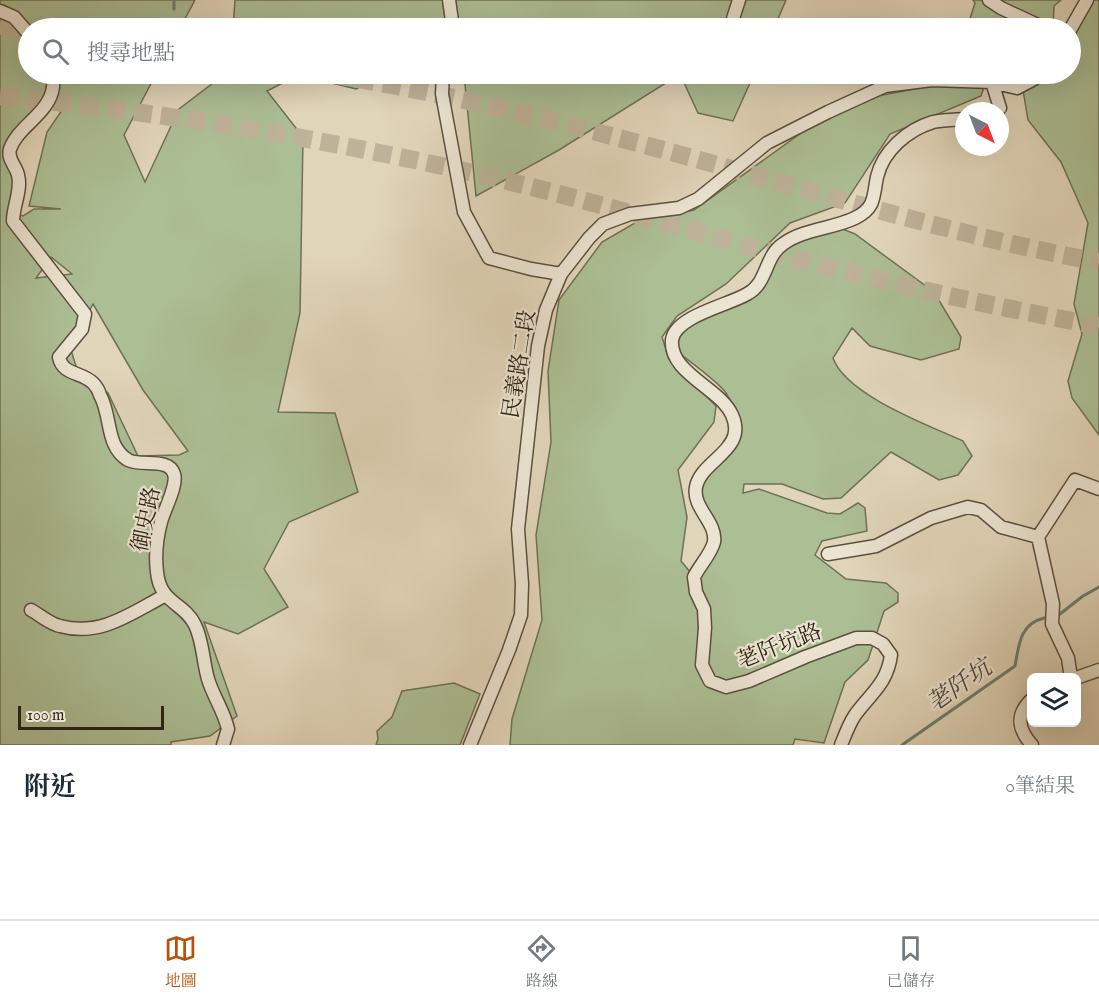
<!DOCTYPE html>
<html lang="zh-TW">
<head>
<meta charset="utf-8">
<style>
  :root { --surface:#fff; --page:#f2f2f3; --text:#1f2937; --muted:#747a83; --line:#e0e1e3; --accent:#b45309 }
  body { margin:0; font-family:"IM FELL English","Noto Serif TC",serif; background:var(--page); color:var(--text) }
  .controls { position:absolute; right:18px; bottom:18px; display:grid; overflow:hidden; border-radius:9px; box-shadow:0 6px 24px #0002 }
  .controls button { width:54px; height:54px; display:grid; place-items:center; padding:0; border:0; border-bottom:2px solid var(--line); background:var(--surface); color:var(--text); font:30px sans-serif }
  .compass { position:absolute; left:955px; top:102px; width:54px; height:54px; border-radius:50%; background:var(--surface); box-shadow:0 6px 24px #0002; rotate:138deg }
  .scale { position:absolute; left:18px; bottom:15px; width:146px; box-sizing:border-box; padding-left:6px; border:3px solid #302416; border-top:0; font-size:16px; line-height:21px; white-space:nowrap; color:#302416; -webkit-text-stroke:4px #ece4d2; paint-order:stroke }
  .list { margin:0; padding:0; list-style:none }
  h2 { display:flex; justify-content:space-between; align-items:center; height:78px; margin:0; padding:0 24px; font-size:26px }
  h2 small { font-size:20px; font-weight:400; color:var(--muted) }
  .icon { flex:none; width:33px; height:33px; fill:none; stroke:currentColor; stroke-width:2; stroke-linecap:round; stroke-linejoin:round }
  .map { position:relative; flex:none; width:1099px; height:745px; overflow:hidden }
  .search { position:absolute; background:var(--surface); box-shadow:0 6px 24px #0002; left:18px; right:18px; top:18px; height:66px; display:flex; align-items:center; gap:15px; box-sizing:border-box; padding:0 21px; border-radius:33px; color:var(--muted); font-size:22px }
  .sheet { height:174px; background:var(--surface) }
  nav { display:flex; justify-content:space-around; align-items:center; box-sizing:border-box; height:84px; border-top:2px solid var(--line); background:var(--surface); font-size:16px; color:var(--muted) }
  nav a { display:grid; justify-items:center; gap:3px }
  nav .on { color:var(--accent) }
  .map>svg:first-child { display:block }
  .green { fill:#acbe94; stroke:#6e7155; stroke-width:1.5; fill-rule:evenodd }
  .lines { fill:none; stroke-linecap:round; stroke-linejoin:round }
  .stream { stroke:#6d7d6f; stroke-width:3 }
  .highway-tunnel { stroke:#beb298; stroke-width:18; stroke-dasharray:18 9; stroke-linecap:butt }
  .minor-casing { stroke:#5c503f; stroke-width:15 }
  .minor { stroke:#ece4d2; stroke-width:12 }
  .labels { text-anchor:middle; stroke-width:4.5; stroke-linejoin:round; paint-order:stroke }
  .street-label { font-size:22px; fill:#302416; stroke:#ece4d2 }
  .water-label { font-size:24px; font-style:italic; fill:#49493b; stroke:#ece4d2 }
</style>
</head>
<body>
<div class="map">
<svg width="1099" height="745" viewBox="0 0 1099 745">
  <rect width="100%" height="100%" fill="#e1d5b9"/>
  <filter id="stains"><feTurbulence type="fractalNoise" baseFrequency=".00333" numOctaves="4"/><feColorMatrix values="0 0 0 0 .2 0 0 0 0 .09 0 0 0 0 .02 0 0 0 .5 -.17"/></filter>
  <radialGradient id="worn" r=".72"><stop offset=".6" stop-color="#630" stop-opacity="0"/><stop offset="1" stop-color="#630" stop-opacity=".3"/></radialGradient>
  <path class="green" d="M0,0H195L180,28H28V74H156L124,135L145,182L179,109L225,74H300L267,91L303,137L300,313L278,412L335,413L358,492L289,522L264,569L288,607L238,634L204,622L237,716L210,736L171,742V745H0ZM67,103L47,132L29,206L61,209H34L23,216L11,213L17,185L6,153L41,108ZM51,257L72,274L36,278ZM93,304L143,390L188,451L179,455L138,456L108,393L76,366L70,347Z
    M235,0H786L774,28H233Z
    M973,0H1061L1054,6L1053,28H967L975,3Z
    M1090,0H1099V435L1072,398L1068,381L1082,334L1074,304L1088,223L1061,162L1028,120L1023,90L1032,74H1070V28Z
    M319,74H385L356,89L328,82Z
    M464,74H754L733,121L698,113L680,74L559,150L476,196Z
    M971,78L986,81L981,96L890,134L845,203L790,223L726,284L677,316L662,337L669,359L716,406L714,422L678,470L687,517L681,561L695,578L715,530C710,520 700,508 698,497C692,460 754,435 726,393C719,382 686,359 674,349L677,333L757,285L774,251L828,223L855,234L934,292L961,337L959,349L921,360L870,346L852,328L833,358C846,395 928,425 963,441L972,456L958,475L939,480L891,452L841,498L823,499L782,484H744L743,493L759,489L827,513L840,514L858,503L865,508L867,531L822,541L815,555L846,579L886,583L898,593V602L884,611L868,660L845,682L824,743L795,739L793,745H510L512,719L542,620L536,535L551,442L548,371L559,300L602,242L640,220L694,210L829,113L862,99Z
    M454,683L480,694L460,745H376L378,739L377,731L392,717L402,691Z"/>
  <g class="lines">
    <path class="stream" d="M174,0V9
      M1060,614L1083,596L1099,587
      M902,745L1015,666C1019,644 1020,624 1044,618"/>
    <path class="highway-tunnel" d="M0,26L28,29
      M330,74C437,92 547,118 652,147C801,187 947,234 1099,262
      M0,96C165,113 329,139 490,177C599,202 705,236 812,263C907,288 1003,308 1099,326"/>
    <g class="minor-casing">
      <path id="minor" d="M449,0L452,21L450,28
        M989,0L1001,8L1044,28
        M0,11L14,17L28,33
        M730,28L739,0
        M1070,30L1087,0
        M51,74C52,78 54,83 53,87C50,113 18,126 10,149C7,159 16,166 18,175C22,190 13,206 13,221L85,314L82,329L59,357C62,375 82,372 93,383C96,386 99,391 100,395C112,416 105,446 128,460C141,467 169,457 174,474C178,485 164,510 161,522C157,537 155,556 157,572C160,604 184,602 195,625C203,641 203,662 208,679C213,696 224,711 228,729L223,745
        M443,74L442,94L464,212L489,258L531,269L561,274
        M992,82L1000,108L996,111
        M1038,537L1053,604L1052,624L1068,658L1071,678
        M828,554L876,546L931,518L968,507L981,510L1001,527L1038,537L1075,480L1099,489
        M31,610C40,615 50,624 60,626C100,637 130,614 164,596
        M1076,678L1099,670
        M1032,699C1015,715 1018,729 1032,745
        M470,745L509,650L521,615L522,584L518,529L538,346L546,310L561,274L589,238L603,224L630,214L679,208L698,199L767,143L828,112L885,86L932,80L992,82L1017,88L1034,79L1039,74
        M841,745C845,735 849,724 855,715C871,693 887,684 891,655L883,644L872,638H856L805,657L749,681L726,687L710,681L702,665L705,628L704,609L696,592L694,577C700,565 711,554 714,542C717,522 692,508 696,487C701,460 748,450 732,415C720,388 669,373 672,340C675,316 729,305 747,294C768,283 764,257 783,244C803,229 832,229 855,218C876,208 873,196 877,177C883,151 907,130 933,122C942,120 954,120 964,119"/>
    </g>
    <use href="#minor" class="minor"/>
  </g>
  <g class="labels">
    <g class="street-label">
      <text transform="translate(518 364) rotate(-81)" y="8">民義路二段</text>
      <text transform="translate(145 519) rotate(-78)" y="8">御史路</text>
      <text transform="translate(779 645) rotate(-21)" y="8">荖阡坑路</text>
    </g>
    <g class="water-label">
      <text transform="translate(959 685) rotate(-35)" y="8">荖阡坑</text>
    </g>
  </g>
  <rect width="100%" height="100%" filter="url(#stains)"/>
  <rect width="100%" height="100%" fill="url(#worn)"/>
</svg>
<div class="controls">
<button><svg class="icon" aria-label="layers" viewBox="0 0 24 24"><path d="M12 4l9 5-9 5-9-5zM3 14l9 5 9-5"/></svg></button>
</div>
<svg class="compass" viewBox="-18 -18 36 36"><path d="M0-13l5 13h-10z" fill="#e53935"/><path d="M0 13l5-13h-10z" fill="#747a83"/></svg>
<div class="scale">100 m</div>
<div class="search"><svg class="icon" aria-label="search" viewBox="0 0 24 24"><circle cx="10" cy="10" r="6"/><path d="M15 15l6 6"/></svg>搜尋地點</div>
</div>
<section class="sheet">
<h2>附近<small>0筆結果</small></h2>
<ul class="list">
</ul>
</section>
<nav>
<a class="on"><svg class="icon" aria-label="map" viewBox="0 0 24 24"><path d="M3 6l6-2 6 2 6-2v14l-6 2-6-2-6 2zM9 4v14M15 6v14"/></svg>地圖</a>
<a><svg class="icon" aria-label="directions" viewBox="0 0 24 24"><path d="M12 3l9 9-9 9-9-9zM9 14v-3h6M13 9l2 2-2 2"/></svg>路線</a>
<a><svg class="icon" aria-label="saved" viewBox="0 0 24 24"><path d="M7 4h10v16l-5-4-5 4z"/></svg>已儲存</a>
</nav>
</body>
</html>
